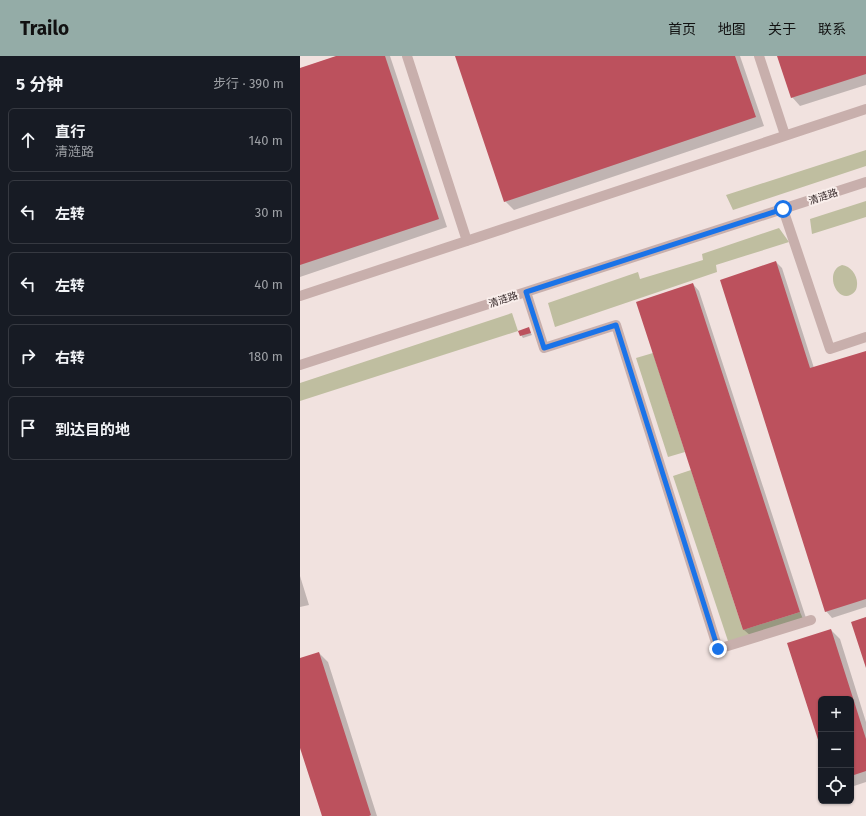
<!DOCTYPE html>
<html lang="zh">
<head>
<meta charset="utf-8">
<style>
  :root { --surface:#171b24; --page:#20242c; --text:#f1f3f6; --muted:#9ea1a6; --line:#363941; --accent:#94aca7 }
  body { margin:0; font-family:"Fira Sans","Noto Sans SC",sans-serif; background:var(--page); color:var(--text) }
  .controls { position:absolute; right:12px; bottom:12px; display:grid; overflow:hidden; border-radius:6px; box-shadow:0 1px 3px #0004 }
  .controls button { width:36px; height:36px; display:grid; place-items:center; padding:0; border:0; border-bottom:1px solid var(--line); background:var(--surface); color:var(--text); font:20px sans-serif }
  .stop { position:absolute; width:12px; height:12px; margin:-9px; border:3px solid #1a73e8; border-radius:50%; background:#fff }
  .stop.end { background:#1a73e8; border-color:#fff; box-shadow:0 1px 4px #0008 }
  .list { margin:0; padding:0; list-style:none }
  h2 { display:flex; justify-content:space-between; align-items:center; height:52px; margin:0; padding:0 16px; font-size:17px }
  h2 small { font-size:13px; font-weight:400; color:var(--muted) }
  .list li { display:grid; grid-template-columns:26px 1fr auto; gap:12px; align-items:center; box-sizing:border-box; height:64px; margin:0 8px 8px; padding:0 8px; border:1px solid var(--line); border-radius:6px }
  .list b { display:block; font-size:15px; white-space:nowrap }
  .list p { margin:0; font-size:13px; white-space:nowrap; color:var(--muted) }
  .list em { font-size:13px; font-style:normal; color:var(--muted) }
  .icon { flex:none; width:22px; height:22px; fill:none; stroke:currentColor; stroke-width:2; stroke-linecap:round; stroke-linejoin:round }
  .map { position:relative; flex:none; width:566px; height:760px; overflow:hidden }
  header { display:flex; align-items:center; gap:24px; box-sizing:border-box; height:56px; padding:0 20px; background:var(--accent); color:#111 }
  header strong { font-size:19px }
  nav { display:flex; gap:22px; margin-inline-start:auto; font-size:14px }
  main { display:flex }
  aside { flex:1; background:var(--surface) }
  .map>svg:first-child { display:block }
  .green { fill:#bfbea0 }
  .shadow { fill:#0003 }
  .building { fill:#bc515d }
  .lines { fill:none; stroke-linecap:round; stroke-linejoin:round }
  .minor { stroke:#c8afac; stroke-width:10 }
  .route { stroke:#1a73e8; stroke-width:5 }
  .labels { text-anchor:middle; stroke-width:4; stroke-linejoin:round; paint-order:stroke }
  .street-label { font-size:10px; fill:#372a2b; stroke:#f9eeeb }
</style>
</head>
<body>
<header>
<strong>Trailo</strong>
<nav><a>首页</a><a>地图</a><a>关于</a><a>联系</a></nav>
</header>
<main>
<aside>
<h2>5 分钟<small>步行 · 390 m</small></h2>
<ul class="list">
<li><svg class="icon" aria-label="ahead" viewBox="0 0 24 24"><path d="M12 20V5M6 11l6-6 6 6"/></svg><div><b>直行</b><p>清涟路</p></div><em>140 m</em></li>
<li><svg class="icon" aria-label="left" viewBox="0 0 24 24"><path d="M17 20v-9H6M10 6l-5 5 5 5"/></svg><div><b>左转</b></div><em>30 m</em></li>
<li><svg class="icon" aria-label="left" viewBox="0 0 24 24"><path d="M17 20v-9H6M10 6l-5 5 5 5"/></svg><div><b>左转</b></div><em>40 m</em></li>
<li><svg class="icon" aria-label="right" viewBox="0 0 24 24"><path d="M7 20v-9h11M14 6l5 5-5 5"/></svg><div><b>右转</b></div><em>180 m</em></li>
<li><svg class="icon" aria-label="arrive" viewBox="0 0 24 24"><path d="M6 21V4h12l-3 4 3 4H6"/></svg><div><b>到达目的地</b></div></li>
</ul>
</aside>
<div class="map">
<svg width="566" height="760" viewBox="0 0 566 760">
  <rect width="100%" height="100%" fill="#f1e2df"/>
  <path class="green" d="M566,94V110L433,154L426,139Z
    M566,145V161L512,178L510,163Z
    M479,172L489,186L416,209L417,216L255,271L248,247L338,216L340,223L403,204L402,198Z
    M542,209C551,210 558,220 557,229C557,237 549,242 542,239C531,233 529,213 542,209Z
    M212,257L218,275L0,345V327Z
    M353,297L385,396L368,401L336,302Z
    M391,414L443,574L500,556L503,563L429,588L373,420Z"/>
  <path class="shadow" d="M39,0H90L147,171L0,221V13Z
    M157,0H440L464,70L214,154L205,145Z
    M478,0H566V29L500,50L492,41Z
    M476,206L482,212L514,312L566,296V551L532,562L526,555Z
    M393,228L399,235L506,562L451,580L444,574L338,246Z
    M229,273L232,279L223,282L219,276Z
    M0,520L9,549L0,551Z
    M531,574L540,583L566,666V726L551,731V643H521V691L488,588Z
    M19,597L28,606L77,760H23L0,689V603Z"/>
  <path class="building" d="M36,0H85L139,163L0,209V12Z
    M155,0H435L456,61L204,146Z
    M477,0H566V18L491,42Z
    M476,205L510,312L566,295V543L525,556L420,224Z
    M393,227L500,556L443,574L336,246Z
    M229,271L231,277L220,280L218,275Z
    M566,561V612L551,566Z
    M531,573L566,683V715L551,720V643H521V693L487,587Z
    M19,596L71,759L69,760H22L0,692V602Z"/>
  <g class="lines">
    <path class="minor" d="M107,0L167,185
      M459,0L485,79
      M483,153L530,293L566,281
      M226,236L244,292L316,269L418,593L511,564
      M0,240L566,53
      M0,309L566,126"/>
  </g>
  <g class="lines">
    <path class="route" d="M418,593L316,269L244,292L226,236L483,153"/>
  </g>
  <g class="labels">
    <g class="street-label">
      <text transform="translate(523 140) rotate(-18)" y="4">清涟路</text>
      <text transform="translate(203 243) rotate(-18)" y="4">清涟路</text>
    </g>
  </g>
</svg>
<div class="controls">
<button>+</button>
<button>−</button>
<button><svg class="icon" aria-label="locate" viewBox="0 0 24 24"><circle cx="12" cy="12" r="6"/><path d="M12 2v4M12 18v4M2 12h4M18 12h4"/></svg></button>
</div>
<div class="stop" style="left:483px;top:153px"></div>
<div class="stop end" style="left:418px;top:593px"></div>
</div>
</main>
</body>
</html>
